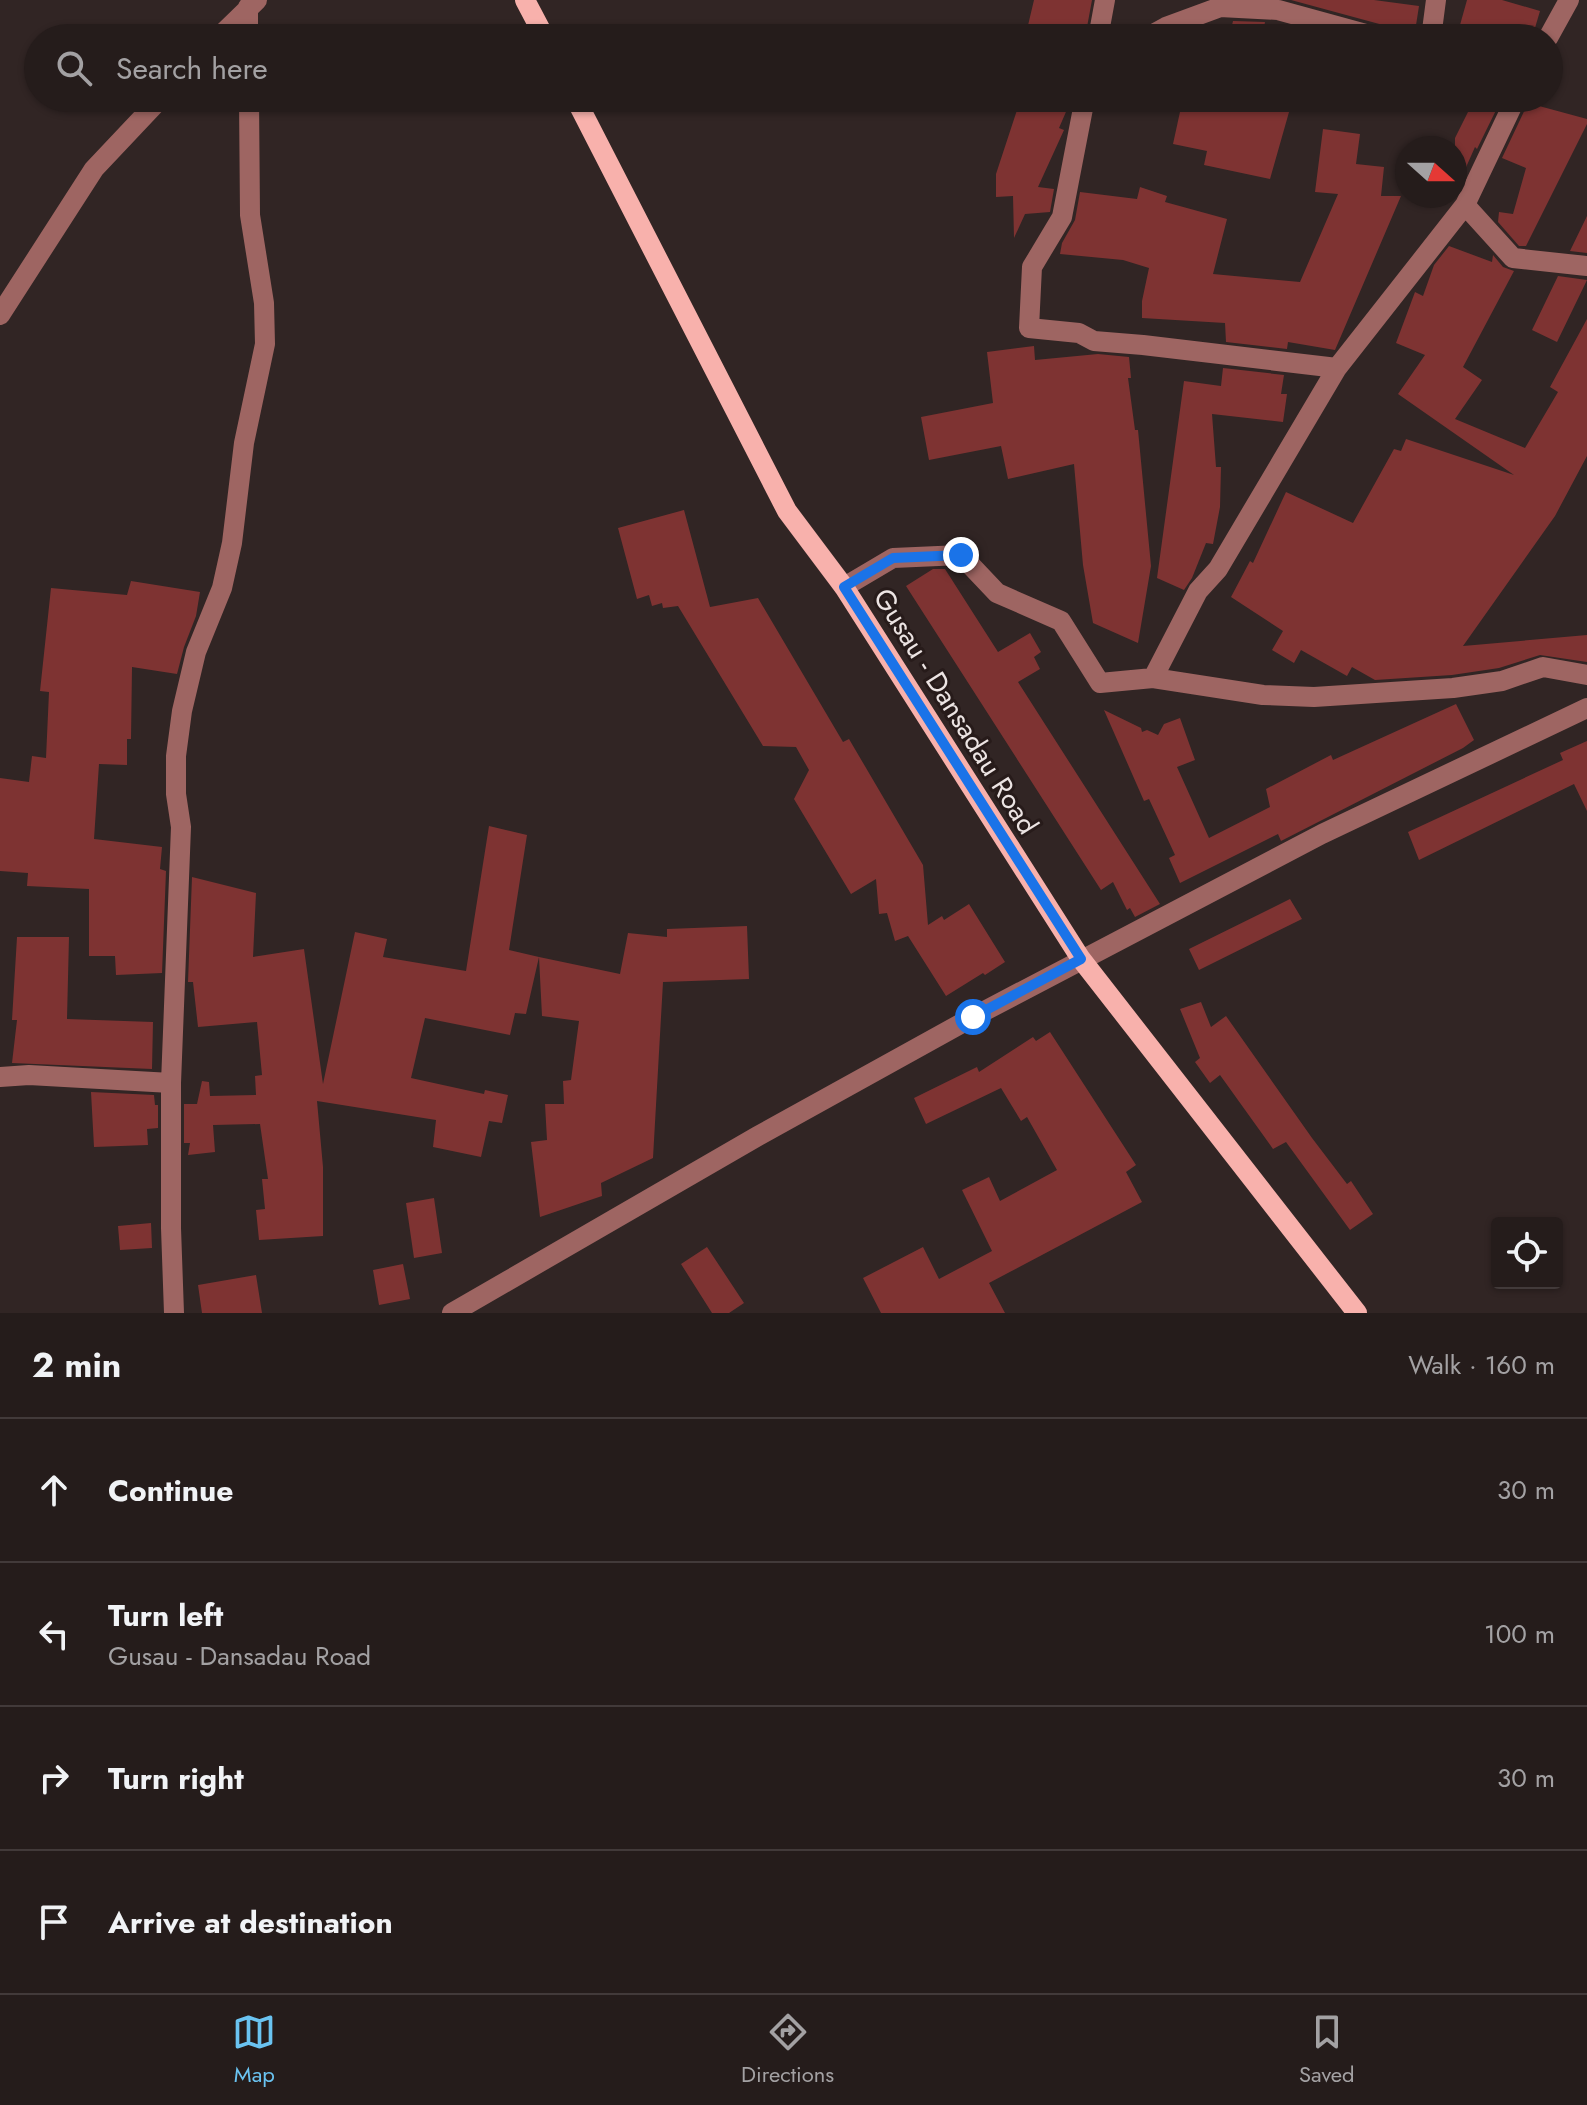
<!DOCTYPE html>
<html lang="en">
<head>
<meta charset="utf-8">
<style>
  :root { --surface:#251c1b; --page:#312928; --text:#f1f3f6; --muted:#a3a1a3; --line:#423a3a; --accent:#6ac3f1 }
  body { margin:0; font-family:Jost,sans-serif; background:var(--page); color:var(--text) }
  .controls { position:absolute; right:24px; bottom:24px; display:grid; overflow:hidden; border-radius:8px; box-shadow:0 2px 6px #0004 }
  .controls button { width:72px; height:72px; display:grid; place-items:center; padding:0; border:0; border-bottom:2px solid var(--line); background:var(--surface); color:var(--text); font:40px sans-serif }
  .compass { position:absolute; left:1395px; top:136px; width:72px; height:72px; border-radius:50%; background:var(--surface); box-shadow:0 2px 6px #0004; rotate:111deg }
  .stop { position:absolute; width:24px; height:24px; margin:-18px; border:6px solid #1a73e8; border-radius:50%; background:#fff }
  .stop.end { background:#1a73e8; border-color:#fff; box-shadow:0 2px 8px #0008 }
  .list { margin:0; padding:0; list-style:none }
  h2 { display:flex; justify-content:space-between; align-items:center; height:104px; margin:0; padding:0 32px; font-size:34px }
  h2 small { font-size:26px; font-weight:400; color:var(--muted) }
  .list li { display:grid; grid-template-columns:52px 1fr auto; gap:24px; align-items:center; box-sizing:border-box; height:144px; padding:0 32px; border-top:2px solid var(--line) }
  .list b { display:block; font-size:30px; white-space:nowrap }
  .list p { margin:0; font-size:26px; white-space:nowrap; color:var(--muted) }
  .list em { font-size:26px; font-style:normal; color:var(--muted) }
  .icon { flex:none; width:44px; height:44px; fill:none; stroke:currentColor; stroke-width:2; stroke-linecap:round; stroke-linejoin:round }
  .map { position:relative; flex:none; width:1587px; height:1313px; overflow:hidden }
  .search { position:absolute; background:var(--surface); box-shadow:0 2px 6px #0004; left:24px; right:24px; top:24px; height:88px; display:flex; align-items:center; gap:20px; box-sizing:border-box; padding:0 28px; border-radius:44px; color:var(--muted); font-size:30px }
  .sheet { height:680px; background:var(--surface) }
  nav { display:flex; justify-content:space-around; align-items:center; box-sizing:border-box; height:112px; border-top:2px solid var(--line); background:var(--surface); font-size:22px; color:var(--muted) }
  nav a { display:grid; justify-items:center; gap:4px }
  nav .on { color:var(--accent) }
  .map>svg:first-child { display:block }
  .building { fill:#7e3332 }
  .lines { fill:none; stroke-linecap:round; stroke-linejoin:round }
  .minor { stroke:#9e6562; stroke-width:20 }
  .major { stroke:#f8b1ac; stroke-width:20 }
  .route { stroke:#1a73e8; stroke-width:10 }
  .labels { text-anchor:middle; stroke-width:6; stroke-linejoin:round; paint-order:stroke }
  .street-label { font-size:28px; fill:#ece4e3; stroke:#271b1a }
</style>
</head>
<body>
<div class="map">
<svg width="1587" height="1313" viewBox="0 0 1587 1313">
  <rect width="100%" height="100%" fill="#312524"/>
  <path class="building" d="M1034,0H1092L1085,38H1025Z
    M1291,0H1374L1419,6L1414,38H1393L1390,29L1383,25Z
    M1467,0H1502L1540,11L1532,38H1504L1460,25Z
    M1233,21L1265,22L1262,38H1229Z
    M1021,98H1072L1059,128L1064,130L1038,187L1054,189L1050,212L1025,214L1014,238L1013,196L996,197V174Z
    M1183,98H1293L1270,179L1204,165L1207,151L1173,144Z
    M1475,98H1502L1477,149L1475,147L1455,192V138Z
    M1528,103L1587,119V124L1526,246H1519L1498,222L1499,212L1513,214L1526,168L1502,158Z
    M1323,129L1360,134L1356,164L1384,167L1381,196H1401L1335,350L1288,342L1287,349L1226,342L1225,323L1142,318V301L1149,268L1123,260L1060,254L1062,243L1075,220L1080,192L1137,199L1140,187L1167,196L1165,202L1227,219L1213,274L1300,282L1338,194L1315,192Z
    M1587,216V253L1570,251Z
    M1449,246L1492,262L1493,255L1503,267L1514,271L1463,367L1482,380L1455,419L1525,448L1558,392L1550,387L1587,319V456L1555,516L1463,646L1587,635V662L1540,655L1499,668L1452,675L1375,680L1352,667L1347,676L1301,650L1294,663L1272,650L1283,631L1231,597L1250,561L1253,563L1286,492L1353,523L1394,449L1401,451L1406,439L1514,475L1398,394L1425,355L1396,343L1415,292L1423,296L1434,265Z
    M1558,276L1587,280L1557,342L1532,330Z
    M1034,346L1035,360L1098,354L1129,357L1131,378H1128L1135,430H1138L1151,566L1138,643L1093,623L1083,565L1074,464L1008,479L1001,446L929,460L921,417L993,403L987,352Z
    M1223,368L1284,375L1281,394H1287L1283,422L1212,414L1216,467H1221L1220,507L1213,544L1206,543L1192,578L1184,590L1157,578L1184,381L1221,386Z
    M684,510L710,607L758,598L843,742L849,739L923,865L928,925L942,916L944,920L969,904L1005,962L985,975L983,973L946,996L908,936L895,941L887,913L879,914L876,879L851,894L794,799L809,770L796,747L763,746L678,606L663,608L662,603L652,606L649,595L637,599L618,528Z
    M933,569H945L998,652L1030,633L1041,652L1034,657L1040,669L1018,682L1160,904L1135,917L1130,908L1127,910L1113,882L1101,890L906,586Z
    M131,581L200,592L196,616L184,647L177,674L132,667L131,739H127V765L99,764L94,839L162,847L160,869L166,871L162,973L116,975L115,956H89V889L27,886L28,873L0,871V778L29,782L32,756L46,758L49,692L40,691L51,588L127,595Z
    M1456,704L1474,740L1463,748L1281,841L1278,834L1180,883L1169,858L1175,855L1149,799L1144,801L1104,710L1141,728L1142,732L1147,730L1158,735L1164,724L1180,718L1195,760L1177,767L1209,838L1270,807L1266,789L1331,755L1333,760Z
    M1587,741V811L1574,784L1419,860L1408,832L1563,760L1560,753Z
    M489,826L527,835L509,950L539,957L526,1014L515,1013L510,1035L425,1018L411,1078L484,1094L485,1090L508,1095L502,1123L489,1121L481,1157L433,1147L436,1120L317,1101L323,1167V1236L259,1240L256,1210L265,1209L262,1179H268L260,1124L213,1125L215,1152L188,1155L190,1143H184V1104H197L202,1081L209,1082L210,1096L256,1095L255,1076L262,1075L257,1022L198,1027L193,982H188L192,877L256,893L253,957L304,949L323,1084L355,932L387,939L383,957L466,971Z
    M1290,899L1302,919L1199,970L1189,949Z
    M747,926L749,979L663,982L653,1158L601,1183L602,1196L540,1217L531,1142L547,1140L545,1104H564L563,1081L571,1080L579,1021L542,1016L539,957L620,974L628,933L667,937V929Z
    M17,937H69L67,1019L153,1022L152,1069L12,1063L17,1020H12Z
    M1201,1002L1211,1027L1226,1016L1312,1138L1347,1184L1351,1181L1373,1214L1350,1230L1286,1142L1273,1149L1220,1075L1210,1083L1195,1062L1200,1058L1180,1009Z
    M1050,1032L1136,1165L1126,1172L1142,1202L989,1283L1005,1313H881L863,1278L923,1247L939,1279L992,1251L962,1190L989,1177L1000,1201L1057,1170L1027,1117L1021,1121L1001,1088L926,1124L914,1098L977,1067L979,1072L1033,1037L1036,1041Z
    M91,1092L154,1095L155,1105H158V1128L147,1129L148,1145L94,1147Z
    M434,1198L442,1253L414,1258L406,1203Z
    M151,1223L152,1248L120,1250L118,1226Z
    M707,1247L744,1303L729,1313H712L681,1264Z
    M403,1264L410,1299L379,1305L373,1270Z
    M256,1275L262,1313H202L198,1285Z"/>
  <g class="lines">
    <path class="minor" d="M248,7V38
      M218,38L257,0
      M1098,38L1105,0
      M1146,38L1166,27L1220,7L1278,10L1380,38
      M1431,38L1436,0
      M1548,38L1569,0
      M1085,98L1062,217L1032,267L1029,328L1079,333L1094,341L1143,345L1337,368
      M1465,205L1513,258L1587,266
      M0,315L94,169L161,98
      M844,587L893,558L961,555L997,593L1061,621L1100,683L1153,678L1263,695L1314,697L1453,688L1502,681L1543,667L1587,675
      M1153,678L1198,591L1218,569L1337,368L1465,205L1516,98
      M0,1077L29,1075L171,1083
      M174,1313L171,1228V1083L181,827L176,794V756L182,711L196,652L222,588L232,543L244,443L265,344L264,303L250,215L249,98
      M452,1313L758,1136L973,1017L1322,834L1587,708"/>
    <path class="major" d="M525,0L545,38
      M575,98L787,511L844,587L1081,959L1357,1313"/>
  </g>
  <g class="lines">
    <path class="route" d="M961,555L893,558L844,587L1081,959L973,1017"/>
  </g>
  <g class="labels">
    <g class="street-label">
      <text transform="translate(956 711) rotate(58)" y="10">Gusau - Dansadau Road</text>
    </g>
  </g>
</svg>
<div class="controls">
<button><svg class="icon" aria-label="locate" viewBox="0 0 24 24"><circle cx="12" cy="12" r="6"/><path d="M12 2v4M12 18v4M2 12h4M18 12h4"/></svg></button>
</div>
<svg class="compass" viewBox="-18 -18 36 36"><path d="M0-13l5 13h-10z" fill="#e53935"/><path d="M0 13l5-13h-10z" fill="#a3a1a3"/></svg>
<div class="stop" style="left:973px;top:1017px"></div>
<div class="stop end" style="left:961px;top:555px"></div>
<div class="search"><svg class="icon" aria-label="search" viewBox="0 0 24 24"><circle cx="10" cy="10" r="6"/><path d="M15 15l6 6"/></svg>Search here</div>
</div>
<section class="sheet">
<h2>2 min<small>Walk · 160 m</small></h2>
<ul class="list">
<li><svg class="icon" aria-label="ahead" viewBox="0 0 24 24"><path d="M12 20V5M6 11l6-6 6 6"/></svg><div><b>Continue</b></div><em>30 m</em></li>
<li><svg class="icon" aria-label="left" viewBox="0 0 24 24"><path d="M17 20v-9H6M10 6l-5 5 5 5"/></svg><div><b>Turn left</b><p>Gusau - Dansadau Road</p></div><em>100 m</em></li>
<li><svg class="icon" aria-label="right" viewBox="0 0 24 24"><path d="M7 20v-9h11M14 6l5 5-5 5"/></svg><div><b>Turn right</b></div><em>30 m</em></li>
<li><svg class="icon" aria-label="arrive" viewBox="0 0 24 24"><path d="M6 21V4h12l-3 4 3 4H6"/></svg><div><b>Arrive at destination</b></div></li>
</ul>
</section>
<nav>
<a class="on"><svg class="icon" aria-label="map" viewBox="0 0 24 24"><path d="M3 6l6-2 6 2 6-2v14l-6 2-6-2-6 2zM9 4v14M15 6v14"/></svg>Map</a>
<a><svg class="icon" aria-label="directions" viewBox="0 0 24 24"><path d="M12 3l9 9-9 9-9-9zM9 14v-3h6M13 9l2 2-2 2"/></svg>Directions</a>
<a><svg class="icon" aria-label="saved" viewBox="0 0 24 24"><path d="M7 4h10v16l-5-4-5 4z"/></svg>Saved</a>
</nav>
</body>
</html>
